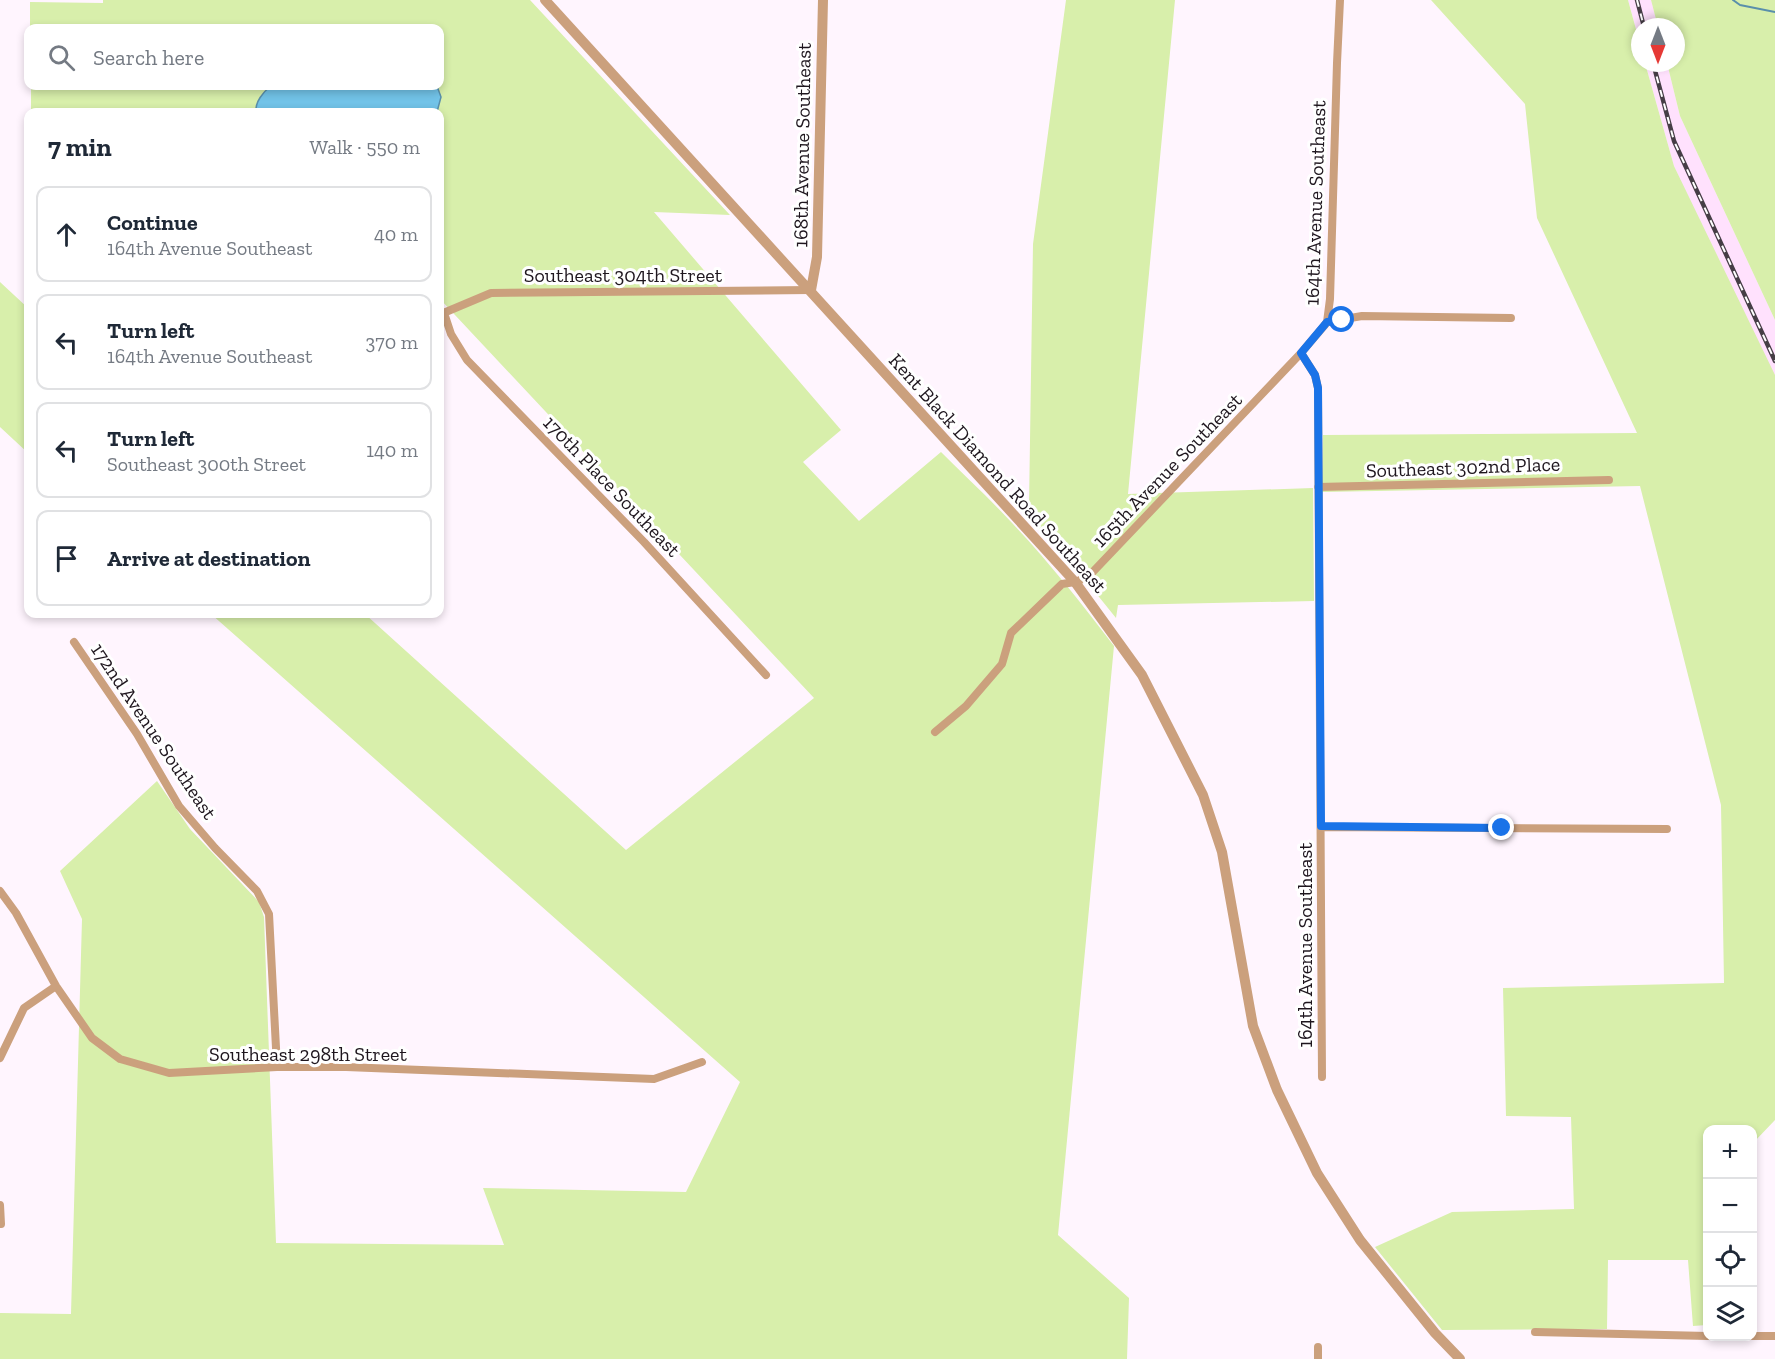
<!DOCTYPE html>
<html lang="en">
<head>
<meta charset="utf-8">
<style>
  :root { --surface:#fff; --page:#f2f2f3; --text:#1f2937; --muted:#747a83; --line:#e0e1e3 }
  body { margin:0; font-family:"Zilla Slab",serif; background:var(--page); color:var(--text) }
  .controls { position:absolute; right:18px; bottom:18px; display:grid; overflow:hidden; border-radius:12px; box-shadow:0 3px 9px #0003 }
  .controls button { width:54px; height:54px; display:grid; place-items:center; padding:0; border:0; border-bottom:2px solid var(--line); background:var(--surface); color:var(--text); font:30px sans-serif }
  .compass { position:absolute; left:1631px; top:18px; width:54px; height:54px; border-radius:50%; background:var(--surface); box-shadow:0 3px 9px #0003; rotate:180deg }
  .stop { position:absolute; width:18px; height:18px; margin:-14px; border:4px solid #1a73e8; border-radius:50%; background:#fff }
  .stop.end { background:#1a73e8; border-color:#fff; box-shadow:0 2px 6px #0008 }
  .list { margin:0; padding:0; list-style:none }
  h2 { display:flex; justify-content:space-between; align-items:center; height:78px; margin:0; padding:0 24px; font-size:26px }
  h2 small { font-size:20px; font-weight:400; color:var(--muted) }
  .list li { display:grid; grid-template-columns:39px 1fr auto; gap:18px; align-items:center; box-sizing:border-box; height:96px; margin:0 12px 12px; padding:0 12px; border:2px solid var(--line); border-radius:12px }
  .list b { display:block; font-size:22px; white-space:nowrap }
  .list p { margin:0; font-size:20px; white-space:nowrap; color:var(--muted) }
  .list em { font-size:20px; font-style:normal; color:var(--muted) }
  .icon { flex:none; width:33px; height:33px; fill:none; stroke:currentColor; stroke-width:2; stroke-linecap:round; stroke-linejoin:round }
  .map { position:relative; flex:none; width:1775px; height:1359px; overflow:hidden }
  .search { position:absolute; background:var(--surface); box-shadow:0 3px 9px #0003; left:24px; top:24px; width:420px; height:66px; display:flex; align-items:center; gap:15px; box-sizing:border-box; padding:0 21px; border-radius:12px; color:var(--muted); font-size:22px }
  .panel { position:absolute; background:var(--surface); box-shadow:0 3px 9px #0003; left:24px; top:108px; width:420px; height:510px; border-radius:12px }
  .map>svg:first-child { display:block }
  .built { fill:#ffe1fd }
  .green { fill:#d8efab }
  .water { fill:#72c3e8; stroke:#598fab; stroke-width:1.5 }
  .lines { fill:none; stroke-linecap:round; stroke-linejoin:round }
  .stream { stroke:#598fab; stroke-width:2 }
  .minor { stroke:#cba07d; stroke-width:8 }
  .tertiary { stroke:#cba07d; stroke-width:10 }
  .rail-casing { stroke:#463e46; stroke-width:4.5 }
  .rail { stroke:#fff; stroke-width:2; stroke-dasharray:7; stroke-linecap:butt }
  .route { stroke:#1a73e8; stroke-width:8 }
  .labels { text-anchor:middle; stroke-width:6; stroke-linejoin:round; paint-order:stroke }
  .street-label { font-size:20px; fill:#1e161e; stroke:#fff }
</style>
</head>
<body>
<div class="map">
<svg width="1775" height="1359" viewBox="0 0 1775 1359">
  <rect width="100%" height="100%" fill="#fff5fe"/>
  <path class="built" d="M1628,0H1651L1658,27H1640V44Z
    M1645,63H1667L1680,116L1775,320V385L1674,166Z"/>
  <path class="green" d="M103,0H530L730,215L654,212L841,430L803,462L859,521L941,452C965,476 990,499 1013,524C1049,562 1082,604 1114,646L1058,1235L1129,1298L1127,1359H0V1313L71,1314L82,919L60,871L157,781L190,829L259,902L264,917L276,1243L504,1245L483,1188L686,1192L740,1082L211,614H365L626,850L814,698L440,299V112H31V86H440V28H30V2L103,3Z
    M1066,0H1175L1128,494L1313,488L1314,601L1118,605L1116,618L1070,561L1023,513L1029,506L1033,244Z
    M1431,0H1628L1640,44V63H1645L1674,166L1775,375V1120L1754,1142L1753,1207L1752,1130H1708L1707,1325L1693,1326L1688,1260H1608L1607,1329L1442,1330L1375,1247L1452,1212L1574,1209L1571,1117L1506,1116L1503,988L1724,983L1721,805L1640,486L1322,492L1323,435L1637,433L1537,218L1525,104Z
    M1651,0H1775V320L1680,116L1667,63H1676V27H1658Z
    M0,282L28,308V453L0,427Z"/>
  <path class="water" d="M271,86H437L441,97L437,112H256C255,102 263,92 271,86Z"/>
  <g class="lines">
    <path class="stream" d="M1733,0L1740,5L1775,12"/>
    <path class="minor" d="M444,313L451,334L467,360L644,542L766,675
      M441,314L491,293L811,290
      M1327,322L1362,316L1511,318
      M1318,487L1609,480
      M74,642L137,734L179,806L215,848L257,891L269,914L277,1067
      M935,732L966,706L1002,664L1011,633L1062,584L1075,582L1088,577L1301,353
      M1321,827L1667,829
      M0,891L16,913L56,986L92,1038L120,1059L169,1073L277,1067H346L654,1079L702,1062
      M0,1058L24,1008L56,986
      M1322,1077L1318,388L1315,375L1301,353L1324,326L1327,322L1330,299L1337,63L1340,0
      M0,1205L1,1224
      M1535,1332L1708,1336
      M1752,1336H1775
      M1318,1359V1347"/>
    <path class="tertiary" d="M545,0L1075,582L1142,675L1203,795L1222,852L1253,1026L1277,1090L1317,1173L1360,1240L1435,1333L1460,1359
      M811,290L817,257L823,0"/>
    <g class="rail-casing">
      <path id="rail" d="M1637,0L1644,27
        M1653,63L1674,141L1775,361"/>
    </g>
    <use href="#rail" class="rail"/>
  </g>
  <g class="lines">
    <path class="route" d="M1342,320L1327,322L1301,353L1315,375L1318,388L1321,826L1502,828"/>
  </g>
  <g class="labels">
    <g class="street-label">
      <text transform="translate(802 145) rotate(-89)" y="7">168th Avenue Southeast</text>
      <text transform="translate(1315 203) rotate(-88)" y="7">164th Avenue Southeast</text>
      <text x="623" y="282">Southeast 304th Street</text>
      <text transform="translate(1463 467) rotate(-2)" y="7">Southeast 302nd Place</text>
      <text transform="translate(1167 470) rotate(-46)" y="7">165th Avenue Southeast</text>
      <text transform="translate(998 473) rotate(48)" y="7">Kent Black Diamond Road Southeast</text>
      <text transform="translate(612 486) rotate(46)" y="7">170th Place Southeast</text>
      <text transform="translate(154 731) rotate(56)" y="7">172nd Avenue Southeast</text>
      <text transform="translate(1305 945) rotate(-90)" y="7">164th Avenue Southeast</text>
      <text x="308" y="1061">Southeast 298th Street</text>
    </g>
  </g>
</svg>
<div class="controls">
<button>+</button>
<button>−</button>
<button><svg class="icon" aria-label="locate" viewBox="0 0 24 24"><circle cx="12" cy="12" r="6"/><path d="M12 2v4M12 18v4M2 12h4M18 12h4"/></svg></button>
<button><svg class="icon" aria-label="layers" viewBox="0 0 24 24"><path d="M12 4l9 5-9 5-9-5zM3 14l9 5 9-5"/></svg></button>
</div>
<svg class="compass" viewBox="-18 -18 36 36"><path d="M0-13l5 13h-10z" fill="#e53935"/><path d="M0 13l5-13h-10z" fill="#747a83"/></svg>
<div class="stop" style="left:1342px;top:320px"></div>
<div class="stop end" style="left:1502px;top:828px"></div>
<div class="search"><svg class="icon" aria-label="search" viewBox="0 0 24 24"><circle cx="10" cy="10" r="6"/><path d="M15 15l6 6"/></svg>Search here</div>
<section class="panel">
<h2>7 min<small>Walk · 550 m</small></h2>
<ul class="list">
<li><svg class="icon" aria-label="ahead" viewBox="0 0 24 24"><path d="M12 20V5M6 11l6-6 6 6"/></svg><div><b>Continue</b><p>164th Avenue Southeast</p></div><em>40 m</em></li>
<li><svg class="icon" aria-label="left" viewBox="0 0 24 24"><path d="M17 20v-9H6M10 6l-5 5 5 5"/></svg><div><b>Turn left</b><p>164th Avenue Southeast</p></div><em>370 m</em></li>
<li><svg class="icon" aria-label="left" viewBox="0 0 24 24"><path d="M17 20v-9H6M10 6l-5 5 5 5"/></svg><div><b>Turn left</b><p>Southeast 300th Street</p></div><em>140 m</em></li>
<li><svg class="icon" aria-label="arrive" viewBox="0 0 24 24"><path d="M6 21V4h12l-3 4 3 4H6"/></svg><div><b>Arrive at destination</b></div></li>
</ul>
</section>
</div>
</body>
</html>
